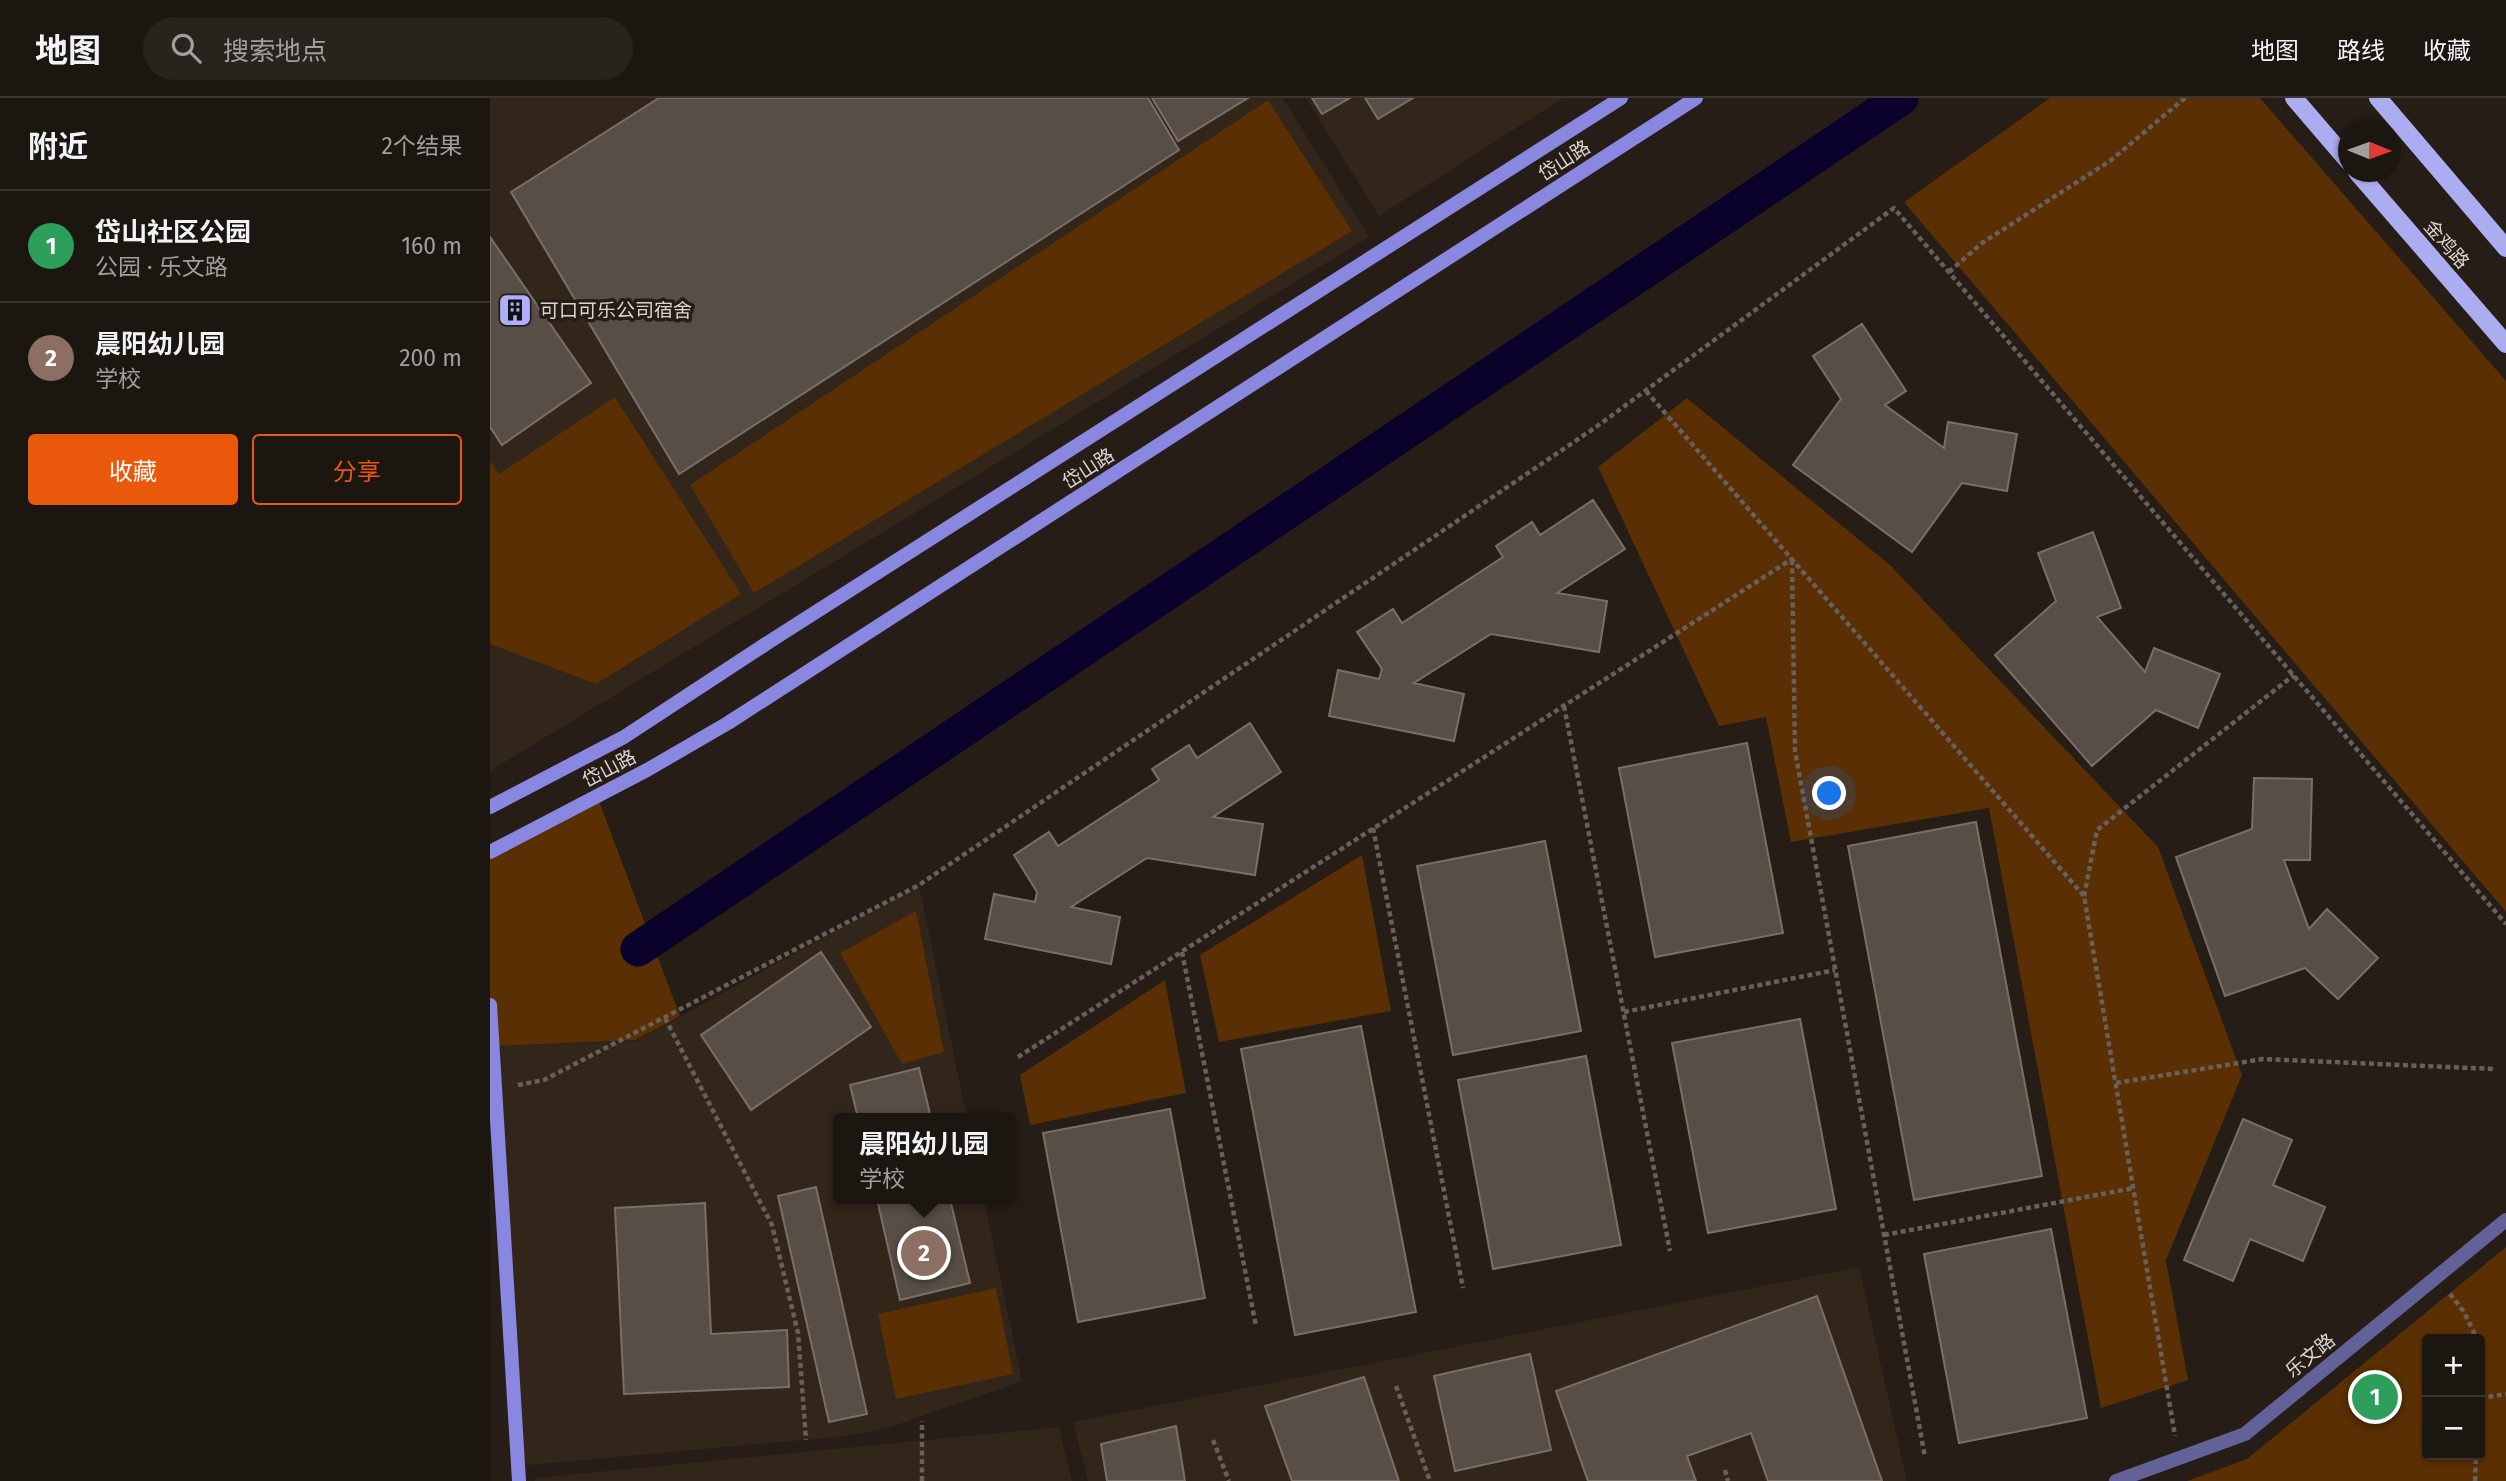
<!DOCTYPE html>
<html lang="zh">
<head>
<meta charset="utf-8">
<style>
  :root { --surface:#1c1610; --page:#29231e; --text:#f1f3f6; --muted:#a09f9f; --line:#3a3530; --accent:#ea580c }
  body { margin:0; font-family:"Fira Sans","Noto Sans SC",sans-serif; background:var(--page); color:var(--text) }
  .controls { position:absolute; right:21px; bottom:21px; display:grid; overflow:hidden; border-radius:7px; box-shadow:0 2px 5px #0004 }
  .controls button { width:63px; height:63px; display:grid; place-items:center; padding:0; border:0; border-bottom:2px solid var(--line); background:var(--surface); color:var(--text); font:35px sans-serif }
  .compass { position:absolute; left:1848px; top:21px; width:63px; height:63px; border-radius:50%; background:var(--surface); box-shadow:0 2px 5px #0004; rotate:91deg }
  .you { position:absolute; left:1340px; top:696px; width:24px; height:24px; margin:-18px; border:5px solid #fff; border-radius:50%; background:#1a73e8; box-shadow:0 0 0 10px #1a73e833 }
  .badge { display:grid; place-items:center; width:46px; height:46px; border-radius:50%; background:var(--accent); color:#fff; font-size:23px; font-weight:700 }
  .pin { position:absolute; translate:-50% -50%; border:4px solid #fff; box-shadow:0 2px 7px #0006 }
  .popup { position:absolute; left:343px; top:1015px; width:182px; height:91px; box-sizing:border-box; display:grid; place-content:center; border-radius:7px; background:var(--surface); filter:drop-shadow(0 2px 5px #0005); font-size:23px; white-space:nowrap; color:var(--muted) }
  .popup b { font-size:26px; color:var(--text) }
  .popup::after { content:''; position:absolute; left:50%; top:100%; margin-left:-14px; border:14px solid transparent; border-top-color:var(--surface) }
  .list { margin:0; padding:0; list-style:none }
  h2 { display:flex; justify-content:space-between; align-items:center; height:91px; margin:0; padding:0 28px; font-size:30px }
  h2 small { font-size:23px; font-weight:400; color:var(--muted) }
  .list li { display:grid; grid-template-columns:46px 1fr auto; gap:21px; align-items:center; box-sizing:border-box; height:112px; padding:0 28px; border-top:2px solid var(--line) }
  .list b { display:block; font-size:26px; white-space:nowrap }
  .list p { margin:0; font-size:23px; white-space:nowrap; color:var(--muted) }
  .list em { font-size:23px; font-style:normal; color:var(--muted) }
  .actions { display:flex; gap:14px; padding:21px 28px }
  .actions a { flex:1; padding:16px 0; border:2px solid var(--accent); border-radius:7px; text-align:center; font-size:24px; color:var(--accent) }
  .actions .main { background:var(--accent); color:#fff }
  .icon { flex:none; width:38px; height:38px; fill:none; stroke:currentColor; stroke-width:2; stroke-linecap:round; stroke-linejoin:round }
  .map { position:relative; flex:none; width:2016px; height:1383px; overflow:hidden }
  header { display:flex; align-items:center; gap:42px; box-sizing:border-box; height:98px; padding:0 35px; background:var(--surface); border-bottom:2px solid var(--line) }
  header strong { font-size:33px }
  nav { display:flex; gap:38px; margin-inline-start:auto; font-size:24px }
  .search { width:490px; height:63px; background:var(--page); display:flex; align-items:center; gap:18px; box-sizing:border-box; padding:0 24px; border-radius:38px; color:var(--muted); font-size:26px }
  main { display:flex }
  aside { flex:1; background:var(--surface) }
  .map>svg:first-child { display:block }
  .built { fill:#32251a }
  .green { fill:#592f03; fill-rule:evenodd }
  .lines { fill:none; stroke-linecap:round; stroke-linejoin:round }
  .canal { stroke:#0a022a; stroke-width:35 }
  .building { fill:#574e46; stroke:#7a6f68; stroke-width:2 }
  .path { stroke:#68605a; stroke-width:4.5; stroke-dasharray:5 3.5; stroke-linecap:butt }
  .street { stroke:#626298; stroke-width:14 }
  .secondary { stroke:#8987df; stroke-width:14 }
  .primary { stroke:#acadf0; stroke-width:18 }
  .labels { text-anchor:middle; stroke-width:7; stroke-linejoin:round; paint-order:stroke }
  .street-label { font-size:19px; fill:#dbd5d1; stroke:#251d16 }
  .poi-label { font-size:19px; fill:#dbd5d1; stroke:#251d16; text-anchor:start }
</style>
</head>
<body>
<header>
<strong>地图</strong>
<div class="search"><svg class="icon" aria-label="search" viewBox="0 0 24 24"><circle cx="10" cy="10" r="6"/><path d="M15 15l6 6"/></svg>搜索地点</div>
<nav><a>地图</a><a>路线</a><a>收藏</a></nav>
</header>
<main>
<aside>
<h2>附近<small>2个结果</small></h2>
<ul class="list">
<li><span class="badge" style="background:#2e9e5b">1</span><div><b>岱山社区公园</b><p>公园 · 乐文路</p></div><em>160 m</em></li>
<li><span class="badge" style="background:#8d6e63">2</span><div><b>晨阳幼儿园</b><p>学校</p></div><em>200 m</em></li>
</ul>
<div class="actions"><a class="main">收藏</a><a>分享</a></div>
</aside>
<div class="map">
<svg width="2016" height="1383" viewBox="0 0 2016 1383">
  <rect width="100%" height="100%" fill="#251d16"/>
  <path class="built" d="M0,0H793L879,139L0,673Z
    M816,0H1073L889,118Z
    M429,787L477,1020H348V1101H494L532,1283L398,1330L357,1338L29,1368L4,948L146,943Z
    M1369,1169L1417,1383H598L583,1324Z
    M569,1329L582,1383H45V1380Z"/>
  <path class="green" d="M1560,0H1770L2016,283V814L1414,104Z
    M778,2L862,133L264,495L200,387Z
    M125,299L251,496L106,586L0,546V363L9,376Z
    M1197,300L1401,468L1668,749L1752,977L1676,1162L1698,1282L1611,1310L1499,710L1301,744L1276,619L1229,628L1108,369Z
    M107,698L190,918L146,942L4,948L0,901V755Z
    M872,757L901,913L729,944L710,857Z
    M426,813L454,954L412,966L350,855Z
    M675,882L696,995L540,1027L530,977Z
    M2016,1149V1383H1697L1757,1361ZM1937,1241H1990V1357H1937Z
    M506,1190L523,1276L406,1301L388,1216Z"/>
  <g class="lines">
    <path class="canal" d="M148,851L1411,0"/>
  </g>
  <path class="building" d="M169,0H658L689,52L189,376L21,94Z
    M662,0H758L688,43Z
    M822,0H860L832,16Z
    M875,0H923L888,21Z
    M0,139L101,285L12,347L0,329Z
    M1372,226L1416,293L1395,307L1454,350L1458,324L1527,336L1517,393L1472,385L1422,454L1303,367L1351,301L1323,258Z
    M1103,402L1135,451L1067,495L1117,503L1109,554L1001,536L924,585L974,596L964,643L839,618L848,572L889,581L892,571L867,534L903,511L912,525L1013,459L1006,448L1042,424L1050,437Z
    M1603,434L1631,510L1607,519L1655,574L1664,550L1730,576L1708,630L1666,612L1602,668L1505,557L1566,503L1548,455Z
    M760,625L791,674L723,719L773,726L765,777L657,760L581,809L630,819L621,866L495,841L504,796L545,804L547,794L524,757L559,734L568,748L669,682L662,671L699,647L707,660Z
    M1257,645L1293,835L1165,859L1129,670Z
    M1764,680L1822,681L1820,762H1794L1819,831L1837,811L1888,860L1848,901L1815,870L1735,898L1686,759L1762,731Z
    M1486,724L1552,1078L1424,1102L1358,748Z
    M1055,743L1091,933L963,957L927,768Z
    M331,854L381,929L261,1012L211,937Z
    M1310,921L1346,1111L1218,1135L1182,945Z
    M871,928L926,1214L805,1237L751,951Z
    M1096,958L1131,1147L1003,1171L968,982Z
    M429,970L441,1020H368L360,987Z
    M680,1011L715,1200L588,1224L553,1035Z
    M1753,1021L1802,1042L1783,1087L1835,1109L1813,1163L1760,1141L1743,1183L1694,1162Z
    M326,1089L377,1316L339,1324L288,1098Z
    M387,1101H460L480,1185L410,1202Z
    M215,1105L221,1236L297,1232L299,1289L134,1296L125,1110Z
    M1561,1131L1597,1320L1469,1345L1434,1156Z
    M1327,1198L1392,1383H1278L1261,1335L1197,1358L1206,1383H1098L1066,1293Z
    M1040,1256L1061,1352L965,1373L944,1278Z
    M874,1279L909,1383H802L775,1308Z
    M686,1328L695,1383H617L611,1346Z"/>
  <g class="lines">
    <path class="path" d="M1459,174L1492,145L1620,63L1695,0
      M1156,293L1594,798L1685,1338
      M1302,462L1305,653L1435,1359
      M1074,608L1180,1153
      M883,730L973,1190
      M1594,798L1607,732L1804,577
      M692,854L766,1228
      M1134,914L1345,872
      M175,920L282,1127L308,1235L316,1342
      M528,959L1302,461
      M1626,985L1773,961L2004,971
      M28,987L54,982L429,787L1106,329L1404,110L2016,826
      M1394,1137L1644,1090
      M1960,1196L1974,1214L1987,1241
      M1990,1257L1992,1269L1990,1287
      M906,1288L940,1383
      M1990,1300L2016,1296
      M723,1342L739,1383
      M1235,1372L1238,1383
      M432,1383V1323
      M1985,1383L1986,1357"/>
    <path class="street" d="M1626,1383L1755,1336L2016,1122"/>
    <path class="secondary" d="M0,709L134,639L282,542L1131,0
      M0,754L157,672L238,625L1206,0
      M0,907L29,1383"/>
    <path class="primary" d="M1804,0L1858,63
      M1888,0L2016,150
      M1867,74L2016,246"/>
  </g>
  <defs>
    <g id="building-square" transform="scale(1.75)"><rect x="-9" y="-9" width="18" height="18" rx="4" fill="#aeaefb" stroke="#251d16"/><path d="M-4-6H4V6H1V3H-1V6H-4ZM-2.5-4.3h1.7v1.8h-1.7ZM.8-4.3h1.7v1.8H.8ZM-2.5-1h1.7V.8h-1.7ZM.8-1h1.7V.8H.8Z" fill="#111"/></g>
  </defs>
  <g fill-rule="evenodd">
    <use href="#building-square" x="25" y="212"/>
  </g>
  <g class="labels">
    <g class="street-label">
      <text transform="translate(1074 62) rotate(-33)" y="7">岱山路</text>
      <text transform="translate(1957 146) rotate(49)" y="7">金鸡路</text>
      <text transform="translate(598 370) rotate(-33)" y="7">岱山路</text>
      <text transform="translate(119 670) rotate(-28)" y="7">岱山路</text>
      <text transform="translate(1820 1257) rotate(-39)" y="7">乐文路</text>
    </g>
    <g class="poi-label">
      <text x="50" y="219">可口可乐公司宿舍</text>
    </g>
  </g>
</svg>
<div class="controls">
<button>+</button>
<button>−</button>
</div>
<svg class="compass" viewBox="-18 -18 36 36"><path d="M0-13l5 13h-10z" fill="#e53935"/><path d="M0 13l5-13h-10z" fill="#a09f9f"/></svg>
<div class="you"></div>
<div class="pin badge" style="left:1885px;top:1299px;background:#2e9e5b">1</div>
<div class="pin badge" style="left:434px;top:1155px;background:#8d6e63">2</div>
<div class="popup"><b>晨阳幼儿园</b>学校</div>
</div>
</main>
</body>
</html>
